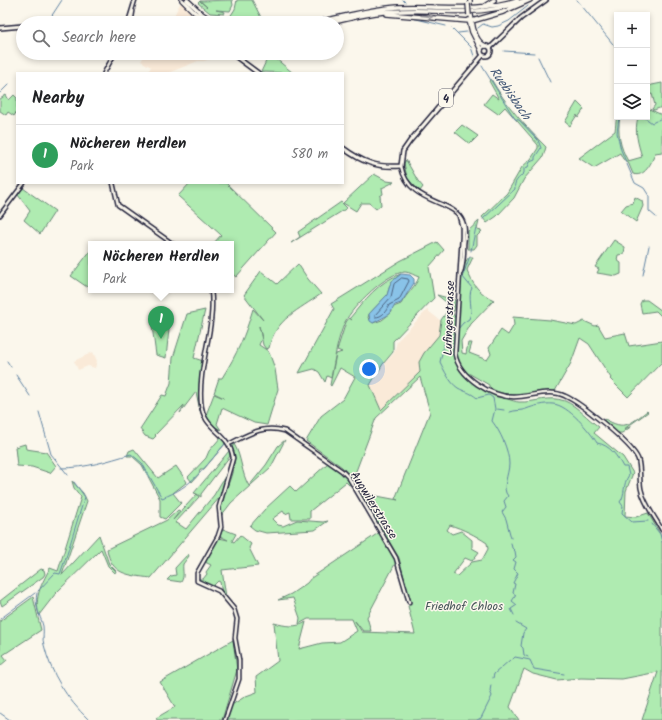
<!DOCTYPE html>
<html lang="en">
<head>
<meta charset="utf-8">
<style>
  :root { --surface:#fff; --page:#f6f6f6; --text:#202124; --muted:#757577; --line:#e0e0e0; --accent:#1f6fb2 }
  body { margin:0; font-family:Kalam,sans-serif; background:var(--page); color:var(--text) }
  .controls { position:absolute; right:12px; top:12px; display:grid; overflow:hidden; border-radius:0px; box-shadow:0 2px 6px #0003 }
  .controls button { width:36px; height:36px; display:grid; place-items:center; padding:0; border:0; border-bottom:1px solid var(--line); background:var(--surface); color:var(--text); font:20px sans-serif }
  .you { position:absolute; left:369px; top:369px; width:14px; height:14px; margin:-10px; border:3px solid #fff; border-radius:50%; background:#1a73e8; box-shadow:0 0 0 6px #1a73e833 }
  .badge { display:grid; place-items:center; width:26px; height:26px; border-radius:50%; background:var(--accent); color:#fff; font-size:13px; font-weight:700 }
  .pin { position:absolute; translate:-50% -33px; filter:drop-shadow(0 1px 2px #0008) }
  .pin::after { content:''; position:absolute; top:21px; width:14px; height:12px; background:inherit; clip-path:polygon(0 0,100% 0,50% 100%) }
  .popup { position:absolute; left:88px; top:241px; width:146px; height:52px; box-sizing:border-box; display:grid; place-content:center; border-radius:0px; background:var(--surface); filter:drop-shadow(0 1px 3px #0005); font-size:13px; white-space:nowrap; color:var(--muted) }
  .popup b { font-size:15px; color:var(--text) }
  .popup::after { content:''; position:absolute; left:50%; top:100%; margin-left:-8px; border:8px solid transparent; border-top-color:var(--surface) }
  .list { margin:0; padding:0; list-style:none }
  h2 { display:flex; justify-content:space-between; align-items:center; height:52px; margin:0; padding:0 16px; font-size:17px }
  h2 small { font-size:13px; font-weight:400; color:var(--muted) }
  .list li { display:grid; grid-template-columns:26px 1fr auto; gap:12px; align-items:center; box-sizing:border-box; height:60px; padding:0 16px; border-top:1px solid var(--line) }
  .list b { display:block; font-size:15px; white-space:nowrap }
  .list p { margin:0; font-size:13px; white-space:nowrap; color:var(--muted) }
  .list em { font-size:13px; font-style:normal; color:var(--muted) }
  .icon { flex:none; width:22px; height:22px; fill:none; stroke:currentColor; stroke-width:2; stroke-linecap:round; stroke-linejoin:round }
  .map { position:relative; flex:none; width:662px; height:720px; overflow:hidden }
  .search { position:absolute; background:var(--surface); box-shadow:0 2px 6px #0003; left:16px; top:16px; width:328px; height:44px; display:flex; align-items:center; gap:10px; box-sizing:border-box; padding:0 14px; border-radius:22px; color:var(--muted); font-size:15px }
  .panel { position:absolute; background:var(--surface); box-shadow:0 2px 6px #0003; left:16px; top:72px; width:328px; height:112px; border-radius:0px }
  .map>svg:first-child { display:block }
  .built { fill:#faead8 }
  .green { fill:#afebb1; stroke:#688676; fill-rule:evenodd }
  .water { fill:#89c3e8; stroke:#6083a3 }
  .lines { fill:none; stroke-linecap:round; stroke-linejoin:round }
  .shore { stroke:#4b6280; stroke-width:1 }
  .stream { stroke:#6083a3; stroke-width:1 }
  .secondary-casing { stroke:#22223b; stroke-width:5.5 }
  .primary-casing { stroke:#22223b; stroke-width:6 }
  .highway-casing { stroke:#22223b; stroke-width:6 }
  .secondary { stroke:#fbf7ec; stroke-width:2.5 }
  .primary { stroke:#fbf7ec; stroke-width:3 }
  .highway { stroke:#fbf7ec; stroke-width:3.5 }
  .highway-bridge-casing { stroke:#22223b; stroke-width:6; stroke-linecap:butt }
  .highway-bridge { stroke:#fbf7ec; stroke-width:3.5 }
  .oneway { stroke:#99979c }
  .labels { text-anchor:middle; stroke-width:3; stroke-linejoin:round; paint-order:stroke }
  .shield { fill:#fbf7ec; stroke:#636270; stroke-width:1 }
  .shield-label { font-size:11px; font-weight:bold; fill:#22223b }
  .street-label { font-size:12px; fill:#22223b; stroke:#fbf7ec }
  .park-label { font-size:12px; fill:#455458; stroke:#fbf7ec }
  .water-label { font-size:13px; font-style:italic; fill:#465a78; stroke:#fbf7ec }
</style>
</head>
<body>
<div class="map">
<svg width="662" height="720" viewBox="0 0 662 720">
  <rect width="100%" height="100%" fill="#fbf7ec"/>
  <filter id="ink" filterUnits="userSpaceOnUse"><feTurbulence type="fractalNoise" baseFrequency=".025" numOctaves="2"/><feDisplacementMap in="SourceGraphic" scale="8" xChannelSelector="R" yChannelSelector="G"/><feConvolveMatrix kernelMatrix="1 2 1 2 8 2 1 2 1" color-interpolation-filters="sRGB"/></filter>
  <g filter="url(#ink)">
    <path class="built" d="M181,2L191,13L204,23H170Z
      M149,53L157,56L158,53H216L215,57L204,61H198L168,73H147L151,67L141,61L145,55Z
      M427,310L441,321L439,335L419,363L420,372L381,410L370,385L380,369L394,353L397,341Z
      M93,352L97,361L95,368L88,366L78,370L74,361Z"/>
    <path class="green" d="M232,0L233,5L230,11L216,10L225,12L224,14L210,13L198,3L200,1L207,7L200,1Z
      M237,0H252L264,23H226L235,9Z
      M269,53L293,73L261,72L267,59L265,57Z
      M491,79C506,105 525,126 546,147L543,157L524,179L514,198L497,216L487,223L482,217L507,193L522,167L531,159L538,148V145L505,107L498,114L484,104L492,94L499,99L489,81Z
      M662,83V107L654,110L652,109L655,105L652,94L648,95L647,86Z
      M6,95L9,100L14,95L17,98V111L14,116L8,112L6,115L0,111V99Z
      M577,102L584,109L578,118L577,115L570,126L565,122Z
      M647,108L662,115V152L655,153C652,163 644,178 633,174L628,162L623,159L620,153L594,168L579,158L615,131L617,113V117H620C617,133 620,147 628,161L642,157C638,143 634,132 638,117H647Z
      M462,125L478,136L470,144L455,132Z
      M406,160L418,181L423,187L420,191L407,178L404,163Z
      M374,174L387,181L394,182L382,188L383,194L380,196L381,205L376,209L369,203H361L356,211L343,203Z
      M190,183H226L276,232L236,277L231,273V244H213L221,235L178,196Z
      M23,188L55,211L40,234L24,220L30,211L18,195Z
      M635,197L642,201L643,206L636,222L621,211L626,205L633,203Z
      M341,202L347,208L291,243L300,237L298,232Z
      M479,221L477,230L482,231L477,236V245L474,249H468V231Z
      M614,240L625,247L624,254L618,255L617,260L621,263V274L616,276L597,273L599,269L595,267Z
      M437,242L444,250L429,267L434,298L393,341V352L383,364L370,385L381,410L420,372L419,362L424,353L439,335L441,320L448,310L446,302L437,295L455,300L454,311H452L457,322L463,265L469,257H473L467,270C472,284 480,294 494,300L471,324L461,341L462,353L466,354L468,343H472L469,353L487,360L491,354L489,348L501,330L508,335L514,325L513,317L550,320L576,325L584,321L595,326L598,325L605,337L625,333L629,346L662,341V362L628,397L610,379L611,378L589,344L580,338L571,363L555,391C531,391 511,402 489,387V385L470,374H465C475,383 506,401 519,402C535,403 548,395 565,401C577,406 588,419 599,427L594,433L623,457L633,473L626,491L625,516L636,517L648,513L662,537V720H642L658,672L622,679L581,678L557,680L533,674L524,669L510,707L519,720H225L230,706L246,696L257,692L256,677L278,661L274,623C285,626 297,628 306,622L299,649L322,643L340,642L357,631L352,619H308L299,624L300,618L293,598L278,600L291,594L307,583L311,578L380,532L396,562L367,617L371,631H363L355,621L362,632L415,634L408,606L411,605L399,558L361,493L398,500L395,499L430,412L420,377L376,418L353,479L342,467L306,441L321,416L343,399L355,377L340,368L331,386L330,385L336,354L342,352L337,350L346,322L349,318L352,320L350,318C364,301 379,281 401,274L391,282L387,295L369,314L368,318L373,323L382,320L392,312L391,308L401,304C407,293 416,286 419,277C415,276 410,272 405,272C387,272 353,306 345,322C337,340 335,358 331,378L327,376L325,382L319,372L314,369L299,373L334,309L331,304L400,261ZM450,525C463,529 475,535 487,543L488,549L482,560L472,562L457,576L453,574L465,558L472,561L479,552L472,548V540L461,531L452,534L447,530Z
      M91,250V283L87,287L71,276Z
      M298,264L308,279L321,294C299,310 275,319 269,348L266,349L263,345L259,326L262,338L259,345L268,351L270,355L275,369L278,389L267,425L254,423L222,408L217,424L221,430L212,425L206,415L214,394L224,398L214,393L219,378H222C238,352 244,338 253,309L263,320L244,295L261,271L277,284Z
      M642,300H647L662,311V317L656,311L642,313L640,304Z
      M205,310L194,358L203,361L200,378V411L196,392L180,413L184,405L155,435L156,436L153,439L145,436L140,429L162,395L166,396L171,383L173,358L187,314Z
      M161,316L169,329L166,358L156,355L152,326V322Z
      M647,411L648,412L624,429L632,426L622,433H617L602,421L605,419C625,431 630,424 647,411Z
      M221,437L226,441L224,445L204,469H200L199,474L192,482L188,477L206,458L209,451Z
      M285,440L271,467L231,503L221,516C219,495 242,466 232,447L234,444C242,457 241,473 249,486L266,465L278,446Z
      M25,444L26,449L46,452L56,466L50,473L32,467L17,466L15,447Z
      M134,449L158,478L176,466L187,482L173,493L181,503L165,519L160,517V499L142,465L132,456H127L129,451Z
      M229,451L230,456L201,494V497L197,494L199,497L175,523H177L186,529L214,495L227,473L220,497L151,578C128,575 111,575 107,549L167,520L178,510L180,511L173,520L197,494L194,493Z
      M328,463L343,474L351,484L349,485L346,482L310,511V519H291L290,512L285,514L283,511L272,519L278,525L283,526L297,520L323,522L328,521L315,530L266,533L255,530L250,526L265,509L290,486L296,492Z
      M72,481L83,493L87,501L62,575L99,535L109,564L116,571L115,573L108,566L101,549L56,593L39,615C34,597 41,585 50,568L58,571L81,497L74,488Z
      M223,529L236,534L232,541L234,542L240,535L251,544L249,548L258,566L222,570L226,597L222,593L220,582L218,581L213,586L202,583L197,579H203L207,574L206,572L211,565L205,562L219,538L228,540L220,536Z
      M188,554L189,556L183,564C182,571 185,576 181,582L167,580L171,576L176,575L175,568Z
      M41,569L44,570L45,574L43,577L2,606L0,601Z
      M33,597L41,630L3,655L7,660L0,666V621Z
      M233,640L237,670L222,720H157L156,718L175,707L160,682Z"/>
    <path class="water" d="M401,274L410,275L414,279V283L401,303L395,305L390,314L373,323L370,321L369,314L387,295L391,282Z"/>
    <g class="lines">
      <path class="shore" d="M402,278L408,279L409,281L399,300L389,305C386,311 383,317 375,317V315L391,297L394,284Z"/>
      <path class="stream" d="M403,0L405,2
        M577,0L617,49
        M412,18L446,26
        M47,23L62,0
        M452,28L471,47L474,56
        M478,28L483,24L492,27L498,26L509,21L528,6
        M458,33L467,32
        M504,51L534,53
        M538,57L550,82
        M482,66L515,119L519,120L538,140L541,148L535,157V160L530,162L528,167L524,168V173C519,178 513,182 515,189L483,219
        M0,93L9,84
        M619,117L617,133L621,150L635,183L644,188L649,196V211L656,217
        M644,117L652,123L656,121
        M658,120L662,118
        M471,251L476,227
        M463,275L470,256
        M643,275L649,246
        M452,327L445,341L440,362C444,370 450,383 458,388C465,392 470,392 477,398L489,395L493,398L495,409L492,421C500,431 509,450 509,464C509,474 501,489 508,496L504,501L506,507L502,512L506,519L511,538
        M458,329L463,323L469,319C474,309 467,296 472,288L462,276
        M7,361L11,367
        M16,375L30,396
        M497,409L504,410
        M39,412L51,454L68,475
        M510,412C515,410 521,411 526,409C534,406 544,403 553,404C568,405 590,431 597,443C610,445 617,456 623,467H627L629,475C622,485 626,494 620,502L623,506L622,513L632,522L648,521
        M61,468C87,468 107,461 131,454L142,463L162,498C192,487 205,467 225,444
        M652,524L660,534L662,542
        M511,543L512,548L515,551L516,557L513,560L516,562L514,569L518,573L513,583L515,584L513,593L516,595L512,601L517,605L511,609L514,615
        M38,591L55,573L60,574C70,548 76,522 85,497L74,482
        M37,593C34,607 40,614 43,626C44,633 42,639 44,645C51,674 67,699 88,719
        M0,619L35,593
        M516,623L526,629L523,633L521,646L523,648L524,655L528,657
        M513,659L515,657L530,660L534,669L564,674
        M493,678L494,674L510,660
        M0,713L10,720
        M477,720L481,718L492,696L490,691L491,685"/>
      <g class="secondary-casing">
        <path id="secondary" d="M128,23L135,0
          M131,23L133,11
          M104,73L115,53
          M401,166C409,206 454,198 463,222C466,229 465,237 464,244C464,253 464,266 460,274
          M113,183L118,205L173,244
          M0,215L24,183
          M459,216L462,227V237L455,354C459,377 491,397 514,397C531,397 549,388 565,396C581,403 632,444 638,459C641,469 639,479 641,489C644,504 655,517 662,530
          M211,290C216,328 198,364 201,402C203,432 229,430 233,458L219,507L221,527L218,536L197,573V581L219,591L234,609L237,619L235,638L239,660V679L225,720
          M229,444C249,434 262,425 285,431L342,471L349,478L396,558L409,602"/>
      </g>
      <g class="primary-casing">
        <path id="primary" d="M0,28L23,26
          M481 51a5 5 0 1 1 10 0a5 5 0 1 1-10 0Z
          M490,48L521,18L546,0
          M231,53L258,73
          M343,148C362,162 377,168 401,166L403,151L410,141L483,55"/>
      </g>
      <g class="highway-casing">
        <path id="highway" d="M182,0L194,12L209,23
          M187,0L202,14L216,23
          M470,0V4
          M483,7L494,0
          M387,14L469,21H472L471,15
          M469,20L472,32L481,50
          M314,23C342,17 370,9 398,7C440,5 475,13 517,0
          M330,23C354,17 378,11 402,11C449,9 479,18 526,0
          M486,46C477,43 473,30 472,21L503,12L530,0"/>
      </g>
      <use href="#secondary" class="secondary"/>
      <use href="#primary" class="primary"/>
      <use href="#highway" class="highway"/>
      <g class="highway-bridge-casing">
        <path id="highway-bridge" d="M468,4L469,15"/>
      </g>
      <use href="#highway-bridge" class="highway-bridge"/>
    </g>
    <defs><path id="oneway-shaft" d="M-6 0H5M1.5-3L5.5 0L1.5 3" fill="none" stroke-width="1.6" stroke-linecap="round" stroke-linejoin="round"/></defs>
    <use class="oneway" href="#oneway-shaft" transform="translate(427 16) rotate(6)"/>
  </g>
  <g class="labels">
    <rect class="shield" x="439" y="89" width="14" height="18" rx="3"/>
    <g class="shield-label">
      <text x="446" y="102">4</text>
    </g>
    <g class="street-label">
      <text transform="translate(449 318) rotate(-88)" y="4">Lufingerstrasse</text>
      <text transform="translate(374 505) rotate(58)" y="4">Augwilerstrasse</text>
    </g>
    <g class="park-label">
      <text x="464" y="610">Friedhof Chloos</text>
    </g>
    <g class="water-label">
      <text transform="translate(511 93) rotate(55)" y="5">Ruebisbach</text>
    </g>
  </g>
</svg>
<div class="controls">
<button>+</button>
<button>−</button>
<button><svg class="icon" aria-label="layers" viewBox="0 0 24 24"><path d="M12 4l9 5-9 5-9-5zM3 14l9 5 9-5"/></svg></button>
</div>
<div class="you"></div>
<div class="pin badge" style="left:161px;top:339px;background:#2e9e5b">1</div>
<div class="popup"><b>Nöcheren Herdlen</b>Park</div>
<div class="search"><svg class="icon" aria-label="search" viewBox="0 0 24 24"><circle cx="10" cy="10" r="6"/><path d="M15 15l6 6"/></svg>Search here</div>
<section class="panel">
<h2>Nearby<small></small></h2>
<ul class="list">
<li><span class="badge" style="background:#2e9e5b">1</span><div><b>Nöcheren Herdlen</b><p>Park</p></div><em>580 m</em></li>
</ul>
</section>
</div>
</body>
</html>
